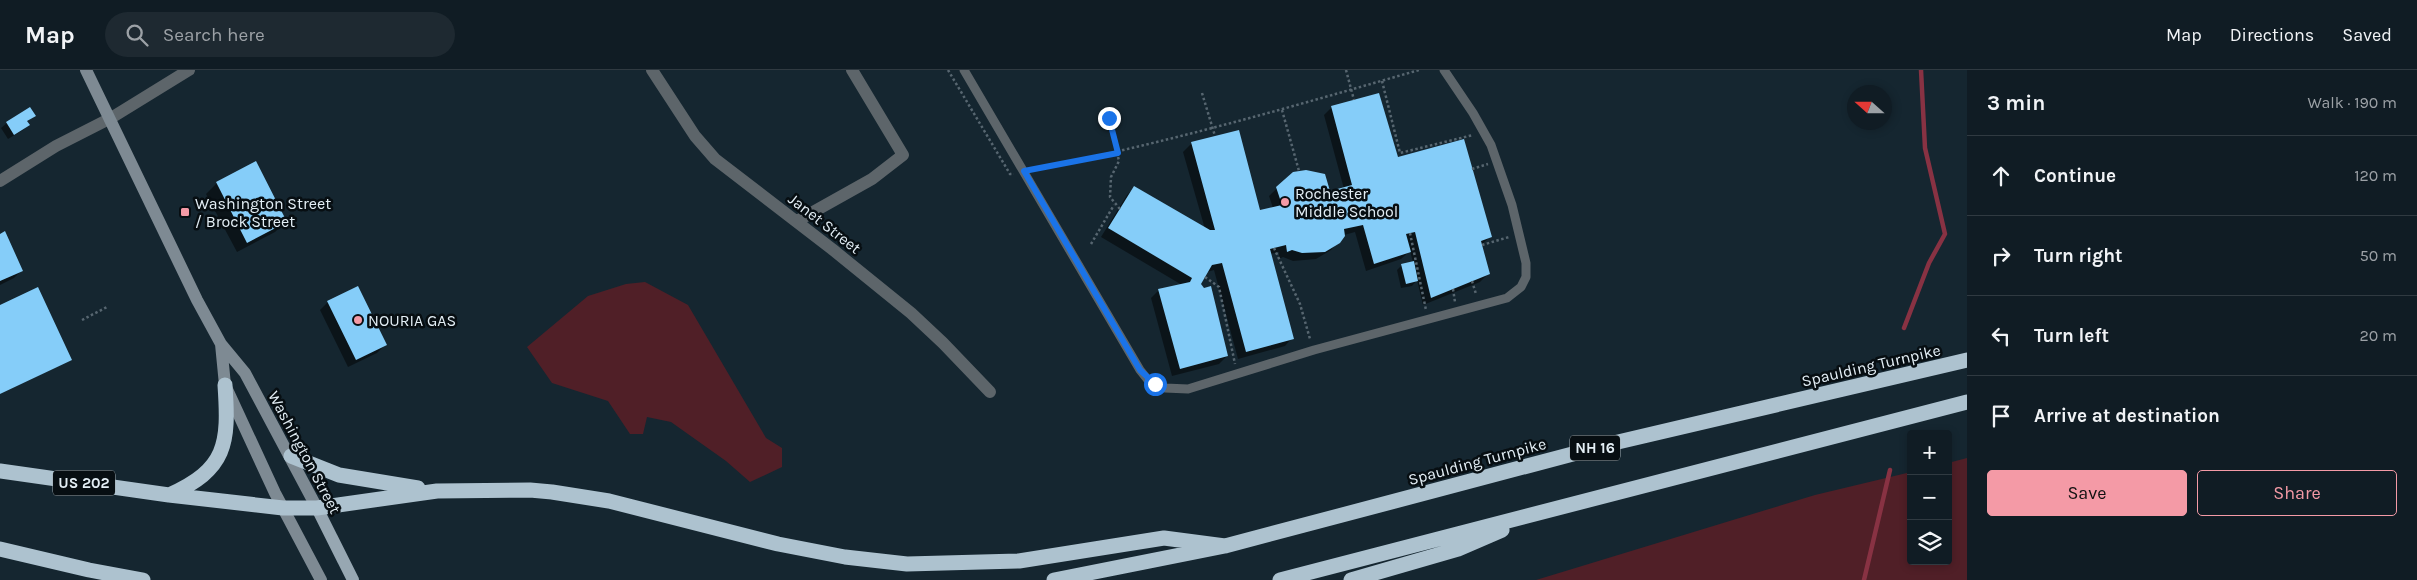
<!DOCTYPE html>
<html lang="en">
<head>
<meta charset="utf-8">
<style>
  :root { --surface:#101c24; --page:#1e2931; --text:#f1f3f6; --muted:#9ca1a6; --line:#303a41; --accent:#f49aa6 }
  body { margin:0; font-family:Karla,sans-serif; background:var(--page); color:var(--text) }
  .controls { position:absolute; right:15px; bottom:15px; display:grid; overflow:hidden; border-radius:5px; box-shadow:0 2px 8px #0003 }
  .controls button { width:45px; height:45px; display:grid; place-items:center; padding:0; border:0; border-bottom:1px solid var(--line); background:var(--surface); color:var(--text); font:25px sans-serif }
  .compass { position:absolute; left:1847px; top:15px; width:45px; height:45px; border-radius:50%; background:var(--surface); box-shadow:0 2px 8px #0003; rotate:291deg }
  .stop { position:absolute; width:15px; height:15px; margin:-11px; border:4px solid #1a73e8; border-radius:50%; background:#fff }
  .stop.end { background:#1a73e8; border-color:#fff; box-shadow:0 1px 5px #0008 }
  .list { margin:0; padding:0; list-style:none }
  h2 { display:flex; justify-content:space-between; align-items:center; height:65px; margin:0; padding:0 20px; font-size:21px }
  h2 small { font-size:16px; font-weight:400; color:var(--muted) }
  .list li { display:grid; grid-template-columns:32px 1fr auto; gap:15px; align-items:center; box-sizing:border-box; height:80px; padding:0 20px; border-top:1px solid var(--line) }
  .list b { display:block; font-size:19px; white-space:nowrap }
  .list em { font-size:16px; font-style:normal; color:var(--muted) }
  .actions { display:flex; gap:10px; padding:15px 20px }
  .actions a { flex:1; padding:11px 0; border:1px solid var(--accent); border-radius:5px; text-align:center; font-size:18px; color:var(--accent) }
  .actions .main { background:var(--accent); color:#111 }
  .icon { flex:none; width:28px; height:28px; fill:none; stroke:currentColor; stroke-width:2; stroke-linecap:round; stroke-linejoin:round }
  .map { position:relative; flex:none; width:1967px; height:510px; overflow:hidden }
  header { display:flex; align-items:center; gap:30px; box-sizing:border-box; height:70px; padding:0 25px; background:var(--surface); border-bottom:1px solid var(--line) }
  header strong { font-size:24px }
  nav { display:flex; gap:28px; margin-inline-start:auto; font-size:18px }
  .search { width:350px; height:45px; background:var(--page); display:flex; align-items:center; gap:12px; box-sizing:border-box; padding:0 18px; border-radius:28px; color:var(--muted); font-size:19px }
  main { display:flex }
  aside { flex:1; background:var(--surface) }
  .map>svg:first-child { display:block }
  .green { fill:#501f27 }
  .shadow { fill:#0007 }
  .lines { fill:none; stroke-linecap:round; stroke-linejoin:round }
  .stream { stroke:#883243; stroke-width:4.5 }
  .building { fill:#85cdf9 }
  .path { stroke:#576670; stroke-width:2.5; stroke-dasharray:2.5 2.5; stroke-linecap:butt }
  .service { stroke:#5d656a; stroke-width:9 }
  .minor { stroke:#5d656a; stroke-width:12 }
  .tertiary { stroke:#5d656a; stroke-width:12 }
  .secondary { stroke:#7e8a93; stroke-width:12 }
  .primary { stroke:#97a7b2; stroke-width:12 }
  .motorway { stroke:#adc2cf; stroke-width:15 }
  .route { stroke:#1a73e8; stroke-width:6 }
  .poi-dot { fill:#f49aa6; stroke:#070e12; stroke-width:2 }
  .labels { text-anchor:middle; stroke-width:5; stroke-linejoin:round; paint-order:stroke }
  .shield { fill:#070e12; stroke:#a1abb1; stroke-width:1 }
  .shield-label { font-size:15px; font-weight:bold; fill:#e3eef5 }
  .poi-label { font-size:16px; fill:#e3eef5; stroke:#070e12; text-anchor:start }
  .street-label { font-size:16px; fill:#e3eef5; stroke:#070e12 }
</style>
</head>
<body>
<header>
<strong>Map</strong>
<div class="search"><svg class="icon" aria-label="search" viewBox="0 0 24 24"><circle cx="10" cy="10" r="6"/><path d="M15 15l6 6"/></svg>Search here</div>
<nav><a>Map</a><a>Directions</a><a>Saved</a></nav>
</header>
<main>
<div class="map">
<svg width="1967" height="510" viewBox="0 0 1967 510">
  <rect width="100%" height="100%" fill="#152630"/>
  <path class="green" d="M645,212L688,235L766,368L782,378V397L750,412L726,391L671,352L647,347L643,364H630L608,331L552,313L527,277L588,226L626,214Z
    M1967,388V510H1536L1815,425L1911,402V491H1948V393Z"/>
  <path class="shadow" d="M1332,37L1490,167L1481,175L1488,204L1480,212L1423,235L1417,210L1412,216L1401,218L1397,200L1402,195L1413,192L1410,181L1401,189L1366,201L1355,162L1344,165L1331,180L1316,189L1293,191L1283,187L1279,189V182L1270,184L1292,268L1285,276L1238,289L1214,200L1207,202L1200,215L1227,286L1219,294L1172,306L1151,228L1159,220L1182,215L1101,167L1127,125L1135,117L1205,159L1183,82L1191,74L1238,62L1260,142L1273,138L1269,126L1293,103L1329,123L1344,119L1324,45Z
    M34,45L26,52L28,55L23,60L8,69L1,58L7,53Z
    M217,113L286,151L275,162L237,182L206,124Z
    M0,165L22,200L14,208L0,215Z
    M328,232L385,275L377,283L348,297L320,240Z
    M0,236L71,290L0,324Z"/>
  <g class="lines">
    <path class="stream" d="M1904,258L1929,193L1945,164L1925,78L1921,0
      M1864,510L1890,400"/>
  </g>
  <path class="building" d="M1379,23L1398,87L1464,69L1492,167L1481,171L1490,204L1431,228L1415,162L1406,164L1411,182L1374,194L1363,155L1344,159L1345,166L1340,173L1325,182L1302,183L1292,180L1287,182L1286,175L1270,179L1294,269L1246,282L1222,193L1212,195L1201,214L1204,218L1211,216L1228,286L1180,299L1158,219L1190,212L1192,208L1108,158L1134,116L1210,160H1215L1191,72L1239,60L1260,140L1282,135L1276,117L1293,102L1306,100L1325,104L1330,121L1352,115L1331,36Z
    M30,37L36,46L27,51L30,55L14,65L6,52Z
    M256,91L287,152L247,173L216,112Z
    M5,161L23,201L0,211V164Z
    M1414,191L1418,211L1406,214L1401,194Z
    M358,216L387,275L356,290L327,231Z
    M38,217L72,290L0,324V235Z"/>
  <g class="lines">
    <path class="path" d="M948,0L1010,104H1014
      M1346,0L1354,30
      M1382,11L1400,83L1473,65
      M1202,23L1215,66
      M1282,40L1299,101
      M1109,48L1119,91L1111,107L1110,127L1120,139
      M1034,99C1164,74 1291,37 1419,0
      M1472,99L1488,94
      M1410,163L1426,240
      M1091,174L1114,135
      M1482,175L1509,167
      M1274,178L1300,234L1310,269
      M1205,207L1219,217L1235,294
      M1472,211L1476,224
      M1453,219L1455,232
      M82,250L107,237"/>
    <path class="service" d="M964,0L1140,300L1148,310L1165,318L1188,319L1314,280L1507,228L1521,217L1526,207V193L1512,135L1491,75L1473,43L1444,0"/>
    <path class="minor" d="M652,0L695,66L715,89L832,179L911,243L943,273L990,322
      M0,111L56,76L111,48
      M797,151L872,109L903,85L852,0"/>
    <path class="tertiary" d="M111,48L189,0"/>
    <path class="secondary" d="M86,0L197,230L221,274L245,303L317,438
      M221,274L225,315L275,423L321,510"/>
    <path class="primary" d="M317,438L353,510"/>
    <path class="motorway" d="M291,386L339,405L418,418
      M0,401L169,425L283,438H317L437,421L530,420L552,422L609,431L778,474L845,487L907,494L1019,491L1164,468L1225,476
      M169,425C227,399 229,374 225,315
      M0,479L89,500L143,510
      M1054,510L1225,476L1618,372L1967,290
      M1280,510L1967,332
      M1351,510L1458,479L1502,460"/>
  </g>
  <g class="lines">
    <path class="route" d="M1109,48L1118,83L1024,101L1140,300L1155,314"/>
  </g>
  <g class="poi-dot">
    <circle cx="1285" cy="132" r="5"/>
    <rect x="180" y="137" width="10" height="10" rx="2.5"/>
    <circle cx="358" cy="250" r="5"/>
  </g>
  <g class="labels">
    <g class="shield">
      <rect x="1570" y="365.5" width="50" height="25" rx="4"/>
      <rect x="53" y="400.5" width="62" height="25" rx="4"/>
    </g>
    <g class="shield-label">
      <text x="1595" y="383">NH 16</text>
      <text x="84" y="418">US 202</text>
    </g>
    <g class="poi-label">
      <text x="1295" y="129">Rochester<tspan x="1295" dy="18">Middle School</tspan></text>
      <text x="195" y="139">Washington Street<tspan x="195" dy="18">/ Brock Street</tspan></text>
      <text x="368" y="256">NOURIA GAS</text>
    </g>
    <g class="street-label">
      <text transform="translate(825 153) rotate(38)" y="6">Janet Street</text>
      <text transform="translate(1871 295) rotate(-13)" y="6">Spaulding Turnpike</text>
      <text transform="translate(305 382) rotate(62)" y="6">Washington Street</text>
      <text transform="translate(1477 391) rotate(-15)" y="6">Spaulding Turnpike</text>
    </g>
  </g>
</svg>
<div class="controls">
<button>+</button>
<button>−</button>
<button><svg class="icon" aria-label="layers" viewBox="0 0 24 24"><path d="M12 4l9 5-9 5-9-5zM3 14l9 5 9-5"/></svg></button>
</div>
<svg class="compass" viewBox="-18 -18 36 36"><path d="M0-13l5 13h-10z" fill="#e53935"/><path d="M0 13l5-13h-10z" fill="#9ca1a6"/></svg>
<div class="stop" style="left:1155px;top:314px"></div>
<div class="stop end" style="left:1109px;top:48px"></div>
</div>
<aside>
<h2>3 min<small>Walk · 190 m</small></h2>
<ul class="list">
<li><svg class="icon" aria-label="ahead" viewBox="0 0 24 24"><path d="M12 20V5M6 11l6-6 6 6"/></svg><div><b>Continue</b></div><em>120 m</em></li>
<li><svg class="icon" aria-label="right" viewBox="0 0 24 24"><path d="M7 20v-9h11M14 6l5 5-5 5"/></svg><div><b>Turn right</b></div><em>50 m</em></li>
<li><svg class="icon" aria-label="left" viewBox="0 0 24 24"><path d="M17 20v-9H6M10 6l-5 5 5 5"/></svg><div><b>Turn left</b></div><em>20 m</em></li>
<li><svg class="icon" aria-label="arrive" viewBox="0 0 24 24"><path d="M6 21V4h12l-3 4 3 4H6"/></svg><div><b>Arrive at destination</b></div></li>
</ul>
<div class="actions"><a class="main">Save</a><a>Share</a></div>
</aside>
</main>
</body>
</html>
